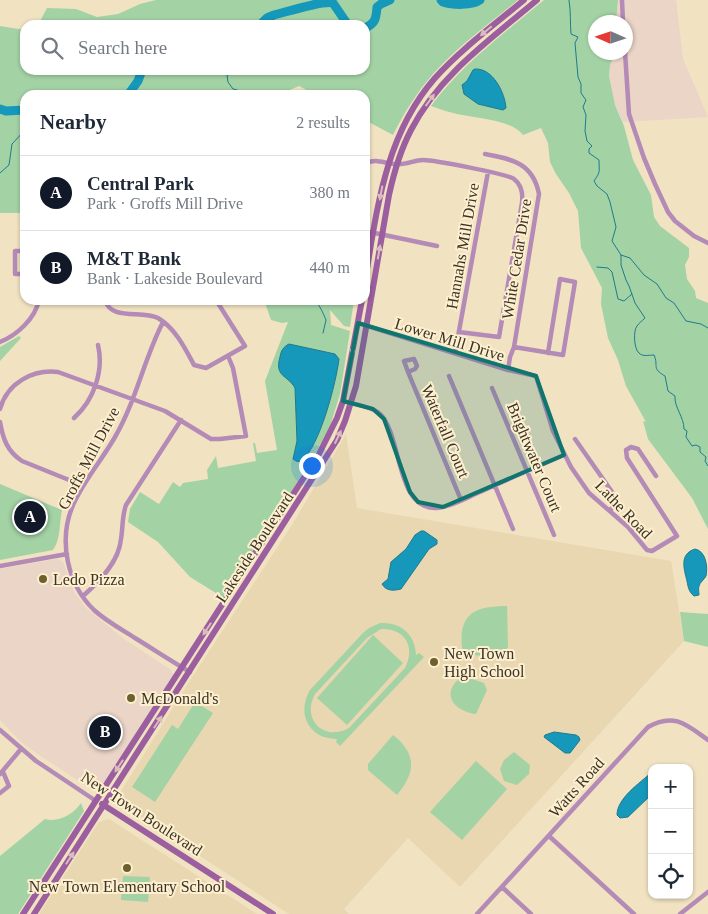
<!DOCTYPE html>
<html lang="en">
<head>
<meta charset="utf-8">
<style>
  :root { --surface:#fff; --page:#f2f2f3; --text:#1f2937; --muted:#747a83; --line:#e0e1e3; --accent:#111827 }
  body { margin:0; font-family:Georgia,serif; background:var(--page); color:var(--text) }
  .controls { position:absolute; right:15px; bottom:15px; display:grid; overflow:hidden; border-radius:10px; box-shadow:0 1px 4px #0004 }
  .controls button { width:45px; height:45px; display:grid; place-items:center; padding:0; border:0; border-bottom:1px solid var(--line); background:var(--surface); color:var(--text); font:25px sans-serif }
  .compass { position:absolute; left:588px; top:15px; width:45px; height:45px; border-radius:50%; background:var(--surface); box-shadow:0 1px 4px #0004; rotate:273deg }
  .you { position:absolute; left:311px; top:465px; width:18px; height:18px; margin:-12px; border:4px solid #fff; border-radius:50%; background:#1a73e8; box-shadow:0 0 0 8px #1a73e833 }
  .badge { display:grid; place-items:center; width:32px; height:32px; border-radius:50%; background:var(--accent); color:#fff; font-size:16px; font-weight:700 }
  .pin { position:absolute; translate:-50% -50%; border:2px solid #fff; box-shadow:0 1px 5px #0006 }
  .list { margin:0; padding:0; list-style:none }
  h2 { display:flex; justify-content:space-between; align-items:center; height:65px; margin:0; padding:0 20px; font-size:21px }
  h2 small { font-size:16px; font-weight:400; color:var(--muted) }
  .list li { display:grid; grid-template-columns:32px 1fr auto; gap:15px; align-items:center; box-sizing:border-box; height:75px; padding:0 20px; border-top:1px solid var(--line) }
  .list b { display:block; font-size:19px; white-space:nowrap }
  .list p { margin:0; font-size:16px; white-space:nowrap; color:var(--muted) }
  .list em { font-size:16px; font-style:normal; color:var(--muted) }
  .icon { flex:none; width:28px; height:28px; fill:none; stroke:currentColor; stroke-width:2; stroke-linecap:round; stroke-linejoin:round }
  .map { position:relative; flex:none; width:708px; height:914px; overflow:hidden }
  .search { position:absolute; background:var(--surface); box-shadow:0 1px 4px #0004; left:20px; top:20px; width:350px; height:55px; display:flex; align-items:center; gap:12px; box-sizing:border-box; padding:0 18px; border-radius:15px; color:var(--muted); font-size:19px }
  .panel { position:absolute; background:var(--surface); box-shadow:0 1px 4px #0004; left:20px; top:90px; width:350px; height:215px; border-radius:15px }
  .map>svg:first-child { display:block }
  .commercial { fill:#ead5c7 }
  .built { fill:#e8d7b0 }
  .green { fill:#a3d2a5; fill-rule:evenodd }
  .water { fill:#1698bb; stroke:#207a8e }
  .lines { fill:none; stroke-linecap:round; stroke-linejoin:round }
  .stream { stroke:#207a8e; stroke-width:1 }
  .river { stroke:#1698bb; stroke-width:9 }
  .street { stroke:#b48ab6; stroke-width:4.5 }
  .secondary { stroke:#9b5e9e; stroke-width:6 }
  .oneway { fill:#dbbcbe }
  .marked { fill:#0f766e; fill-opacity:0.2; stroke:#0f766e; stroke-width:4; stroke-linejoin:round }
  .poi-dot { fill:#6d602d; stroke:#feefcf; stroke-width:2 }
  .labels { text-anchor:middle; stroke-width:4; stroke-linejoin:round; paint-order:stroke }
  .street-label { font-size:16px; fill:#383326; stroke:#feefcf }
  .poi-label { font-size:16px; fill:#383326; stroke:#feefcf; text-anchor:start }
</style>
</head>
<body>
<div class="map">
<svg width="708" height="914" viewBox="0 0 708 914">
  <rect width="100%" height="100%" fill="#f1e2c2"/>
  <path class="commercial" d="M618,0H676L683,59L708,117L623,122L615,105L609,76L610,65L615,53L626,52V22H616Z
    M57,559L63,562L74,592L86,608L124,639L171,670L173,675L102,787L97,791L93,790L42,757L21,742L0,720V569Z"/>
  <path class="built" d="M346,434L357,508L671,561L684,641L460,887L408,838L344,909L349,914H289L119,803L118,796L189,682L292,525Z
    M109,819L257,914H39L99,822Z"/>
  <path class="green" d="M156,0H518C489,24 458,46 433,74C417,92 404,113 393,135L365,120V95H316L299,86L278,95H25V213H0V26L25,30V70H365V25H38L47,8L76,9L97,17L118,14L140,4Z
    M544,0H618L616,22H596V52L615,53L610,65L609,76L615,105L624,126L633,160L651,195L654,217L660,226L689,248V257L685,265L687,279L695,291L696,298L708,303V529L692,498L648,439L643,421L646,422L626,386L618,360L608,338L601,304L602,288L581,248L578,211L569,193L556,174L550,162L548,143L541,128L523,135C513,120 475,118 457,114C448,112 440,109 431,106C462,64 505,33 544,0Z
    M264,300H354L350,327L344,326L330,310L331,325L350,331L340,394L330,426L315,454L224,598L190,577L158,542L128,522L130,509L140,492L159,504L173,482L180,487L183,483L208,479L207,470L216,456L218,468L256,461L253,443H255L257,453L277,450L265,381L288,322L282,323L271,320Z
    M19,336L21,338L0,361V347Z
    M0,484L62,510C59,524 61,539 53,550L0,560Z
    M507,606L508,647L500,656L463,655C457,617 470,606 507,606Z
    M680,612L708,614V647L684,641Z
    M380,623C401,622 415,634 416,655L419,653L424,657L340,746L336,742L337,739C309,739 296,714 310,690L363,633L369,628ZM381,629C405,628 416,647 405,668L349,728C324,742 301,719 315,694L367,638Z
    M373,635L403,663L347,725L317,698Z
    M463,676L484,683L487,690L476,714C453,711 439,692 463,676Z
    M195,702L213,713L155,802L132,787L172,725L178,729Z
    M393,735C417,754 416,772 397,795L368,770V764Z
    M514,752L530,765L529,774L517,785L504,781L500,769L504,760Z
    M476,761L507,789L462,840L430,812Z
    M81,803L84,811L18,914H0V856L45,819C58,823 74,814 81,803Z
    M123,876L150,877L148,902L121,900Z"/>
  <path class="water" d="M475,69C493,68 505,93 506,108L503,110L478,104L464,94L462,85L467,81L473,70Z
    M289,344L335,354L339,359C336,383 320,446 301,462L296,461L293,459L297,441L295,388C288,375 274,377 280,357C281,351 283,347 289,344Z
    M421,531H424L437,540V544L429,549L401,589C393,591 386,591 382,584L388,579L391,562L406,549L415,535Z
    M695,549C706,551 708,567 706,576C704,580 700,582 699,586C698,589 699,592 699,595L694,596C689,592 688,587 687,581C684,569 679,554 695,549Z
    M554,732L576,735L579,737L580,740L570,753H565L544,737L545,735Z
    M652,772V794L628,817L620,818L617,815C617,798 640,783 652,772Z"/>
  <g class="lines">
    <path class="stream" d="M569,0C571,12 570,23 571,34L578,37L575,43L578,77L581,84V93L586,100L583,107L586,115L585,131L587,141L592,146L589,149V153L599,160C599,172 601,171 594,181L597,186L607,194L610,202L616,227L612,241L621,255V265L626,280L629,286L635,303L645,318C642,321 639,323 637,326C633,331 634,349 639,353C643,357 648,355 654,355C659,366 651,368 665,376L668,391L675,396C674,407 684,417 684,429L687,431L686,437L692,446L696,445L700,447V452L706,457L705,461L708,466
      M237,70V73L227,75L228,82L233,89L241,91V95
      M0,173L9,165L12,144L25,130
      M621,255L630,258L644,275L657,284L666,298L674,303L686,321L701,324L708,328
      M597,267L608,268L612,272L618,299L624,301L632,294
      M314,300C320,305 323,313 326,320L323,333"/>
    <path class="river" d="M441,0L443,2C452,5 472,6 480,0
      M260,25L267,18L274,15C286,12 324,0 333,3L348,25
      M365,28C376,23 376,18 377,7L381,4L390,0
      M208,70H212
      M128,95L138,81L142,70
      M0,109L6,111L25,110"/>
    <path class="street" d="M622,0L623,22
      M625,52L629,114L644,158L655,184L668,212L675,221L694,236L708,243
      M485,154C512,159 533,163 539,194L514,347L510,357L508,370
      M365,162L367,163C376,158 386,164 397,164C406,165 414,160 423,160C434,160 507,174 514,179C522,185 523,194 522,203L499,337L459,332
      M365,231L437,246
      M25,251H15V274H25
      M105,300C111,321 141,310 158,318C175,328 185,348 194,365L206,368L245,346L216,300
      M163,322C144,359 136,401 115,437C102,460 84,480 73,505C58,540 67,584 94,610C106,621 121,629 135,638C153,649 171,661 190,672
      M358,323L508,370L536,376L553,431L571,467L589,493L628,527L647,550L652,551L677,536L627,458L626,450L631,447L638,449L656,476
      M0,342C17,335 35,319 39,300
      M514,347L563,355L575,282L560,279L548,353
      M455,353L488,172
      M408,372L404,361L414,359L417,366L415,369L408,372L461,500
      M449,376L513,529
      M492,388L554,535
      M343,401C354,404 370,406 379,413C403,434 394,510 437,508C451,507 468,497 480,492C508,479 536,467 564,455
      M0,409C7,383 33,369 58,372L165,411L211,439H220L246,436L233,368L228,356
      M74,418C94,400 104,371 98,345
      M0,422C3,439 7,451 22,461L74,482L82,487
      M575,439L617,499L610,511
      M0,566L67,554
      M83,596C99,582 119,562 121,539C123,527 122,516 126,505L181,420
      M0,730L36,761L96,801
      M0,774L21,749
      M0,793L9,786L3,772
      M549,836L634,914
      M502,887L531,914
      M477,914L648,727C674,712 687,725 708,740
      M680,914L708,892"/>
    <path class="secondary" d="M365,281C377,209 385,135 435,78C461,49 494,25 524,0
      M102,804L273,914
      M23,914L319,454L337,418L343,401L362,300
      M34,914L337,440L345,421L356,386L389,195C394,172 400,151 411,130C439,75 491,39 537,0"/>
  </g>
  <defs><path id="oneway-solid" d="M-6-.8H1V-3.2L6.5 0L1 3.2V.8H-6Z" transform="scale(1.25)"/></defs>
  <g class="oneway">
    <use href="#oneway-solid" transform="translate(486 31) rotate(140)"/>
    <use href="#oneway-solid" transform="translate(430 100) rotate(-54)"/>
    <use href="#oneway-solid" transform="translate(381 193) rotate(101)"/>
    <use href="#oneway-solid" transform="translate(379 252) rotate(-80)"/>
    <use href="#oneway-solid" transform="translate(353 348) rotate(100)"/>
    <use href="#oneway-solid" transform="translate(338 437) rotate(-65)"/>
    <use href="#oneway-solid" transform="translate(207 629) rotate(123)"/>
    <use href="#oneway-solid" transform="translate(158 722) rotate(-57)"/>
    <use href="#oneway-solid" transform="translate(119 766) rotate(123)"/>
    <use href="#oneway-solid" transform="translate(70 858) rotate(-57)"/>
  </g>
  <path class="marked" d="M358,323L536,376L564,455L443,507L418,502L410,492L384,419L373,409L343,401Z"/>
  <g class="poi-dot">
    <circle cx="43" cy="579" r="5"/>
    <circle cx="434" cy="662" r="5"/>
    <circle cx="131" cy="698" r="5"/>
    <circle cx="127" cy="868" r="5"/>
  </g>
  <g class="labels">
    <g class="street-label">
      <text transform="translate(462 246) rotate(-80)" y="6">Hannahs Mill Drive</text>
      <text transform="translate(516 259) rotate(-81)" y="6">White Cedar Drive</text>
      <text transform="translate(450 339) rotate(17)" y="6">Lower Mill Drive</text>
      <text transform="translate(446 431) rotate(67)" y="6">Waterfall Court</text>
      <text transform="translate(535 457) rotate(67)" y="6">Brightwater Court</text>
      <text transform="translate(88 458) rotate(-62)" y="6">Groffs Mill Drive</text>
      <text transform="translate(624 509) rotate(46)" y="6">Lathe Road</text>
      <text transform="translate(254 547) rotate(-57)" y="6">Lakeside Boulevard</text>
      <text transform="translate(576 787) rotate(-48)" y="6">Watts Road</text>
      <text transform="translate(142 813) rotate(33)" y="6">New Town Boulevard</text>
    </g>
    <g class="poi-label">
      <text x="53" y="585">Ledo Pizza</text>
      <text x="444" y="659">New Town<tspan x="444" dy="18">High School</tspan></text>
      <text x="141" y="704">McDonald's</text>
      <text x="127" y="892" text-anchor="middle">New Town Elementary School</text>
    </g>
  </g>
</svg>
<div class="controls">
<button>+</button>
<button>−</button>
<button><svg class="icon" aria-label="locate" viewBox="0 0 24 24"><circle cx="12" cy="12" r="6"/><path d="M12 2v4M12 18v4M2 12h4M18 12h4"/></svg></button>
</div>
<svg class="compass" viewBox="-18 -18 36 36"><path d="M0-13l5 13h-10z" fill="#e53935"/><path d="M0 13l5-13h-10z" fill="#747a83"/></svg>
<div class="you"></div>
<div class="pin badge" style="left:30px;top:517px">A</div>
<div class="pin badge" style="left:105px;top:732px">B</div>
<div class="search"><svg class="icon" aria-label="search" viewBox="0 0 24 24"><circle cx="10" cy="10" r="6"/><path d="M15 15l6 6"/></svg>Search here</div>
<section class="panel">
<h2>Nearby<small>2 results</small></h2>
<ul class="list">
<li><span class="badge">A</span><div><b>Central Park</b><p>Park · Groffs Mill Drive</p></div><em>380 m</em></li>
<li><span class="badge">B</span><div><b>M&amp;T Bank</b><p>Bank · Lakeside Boulevard</p></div><em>440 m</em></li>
</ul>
</section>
</div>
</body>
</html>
